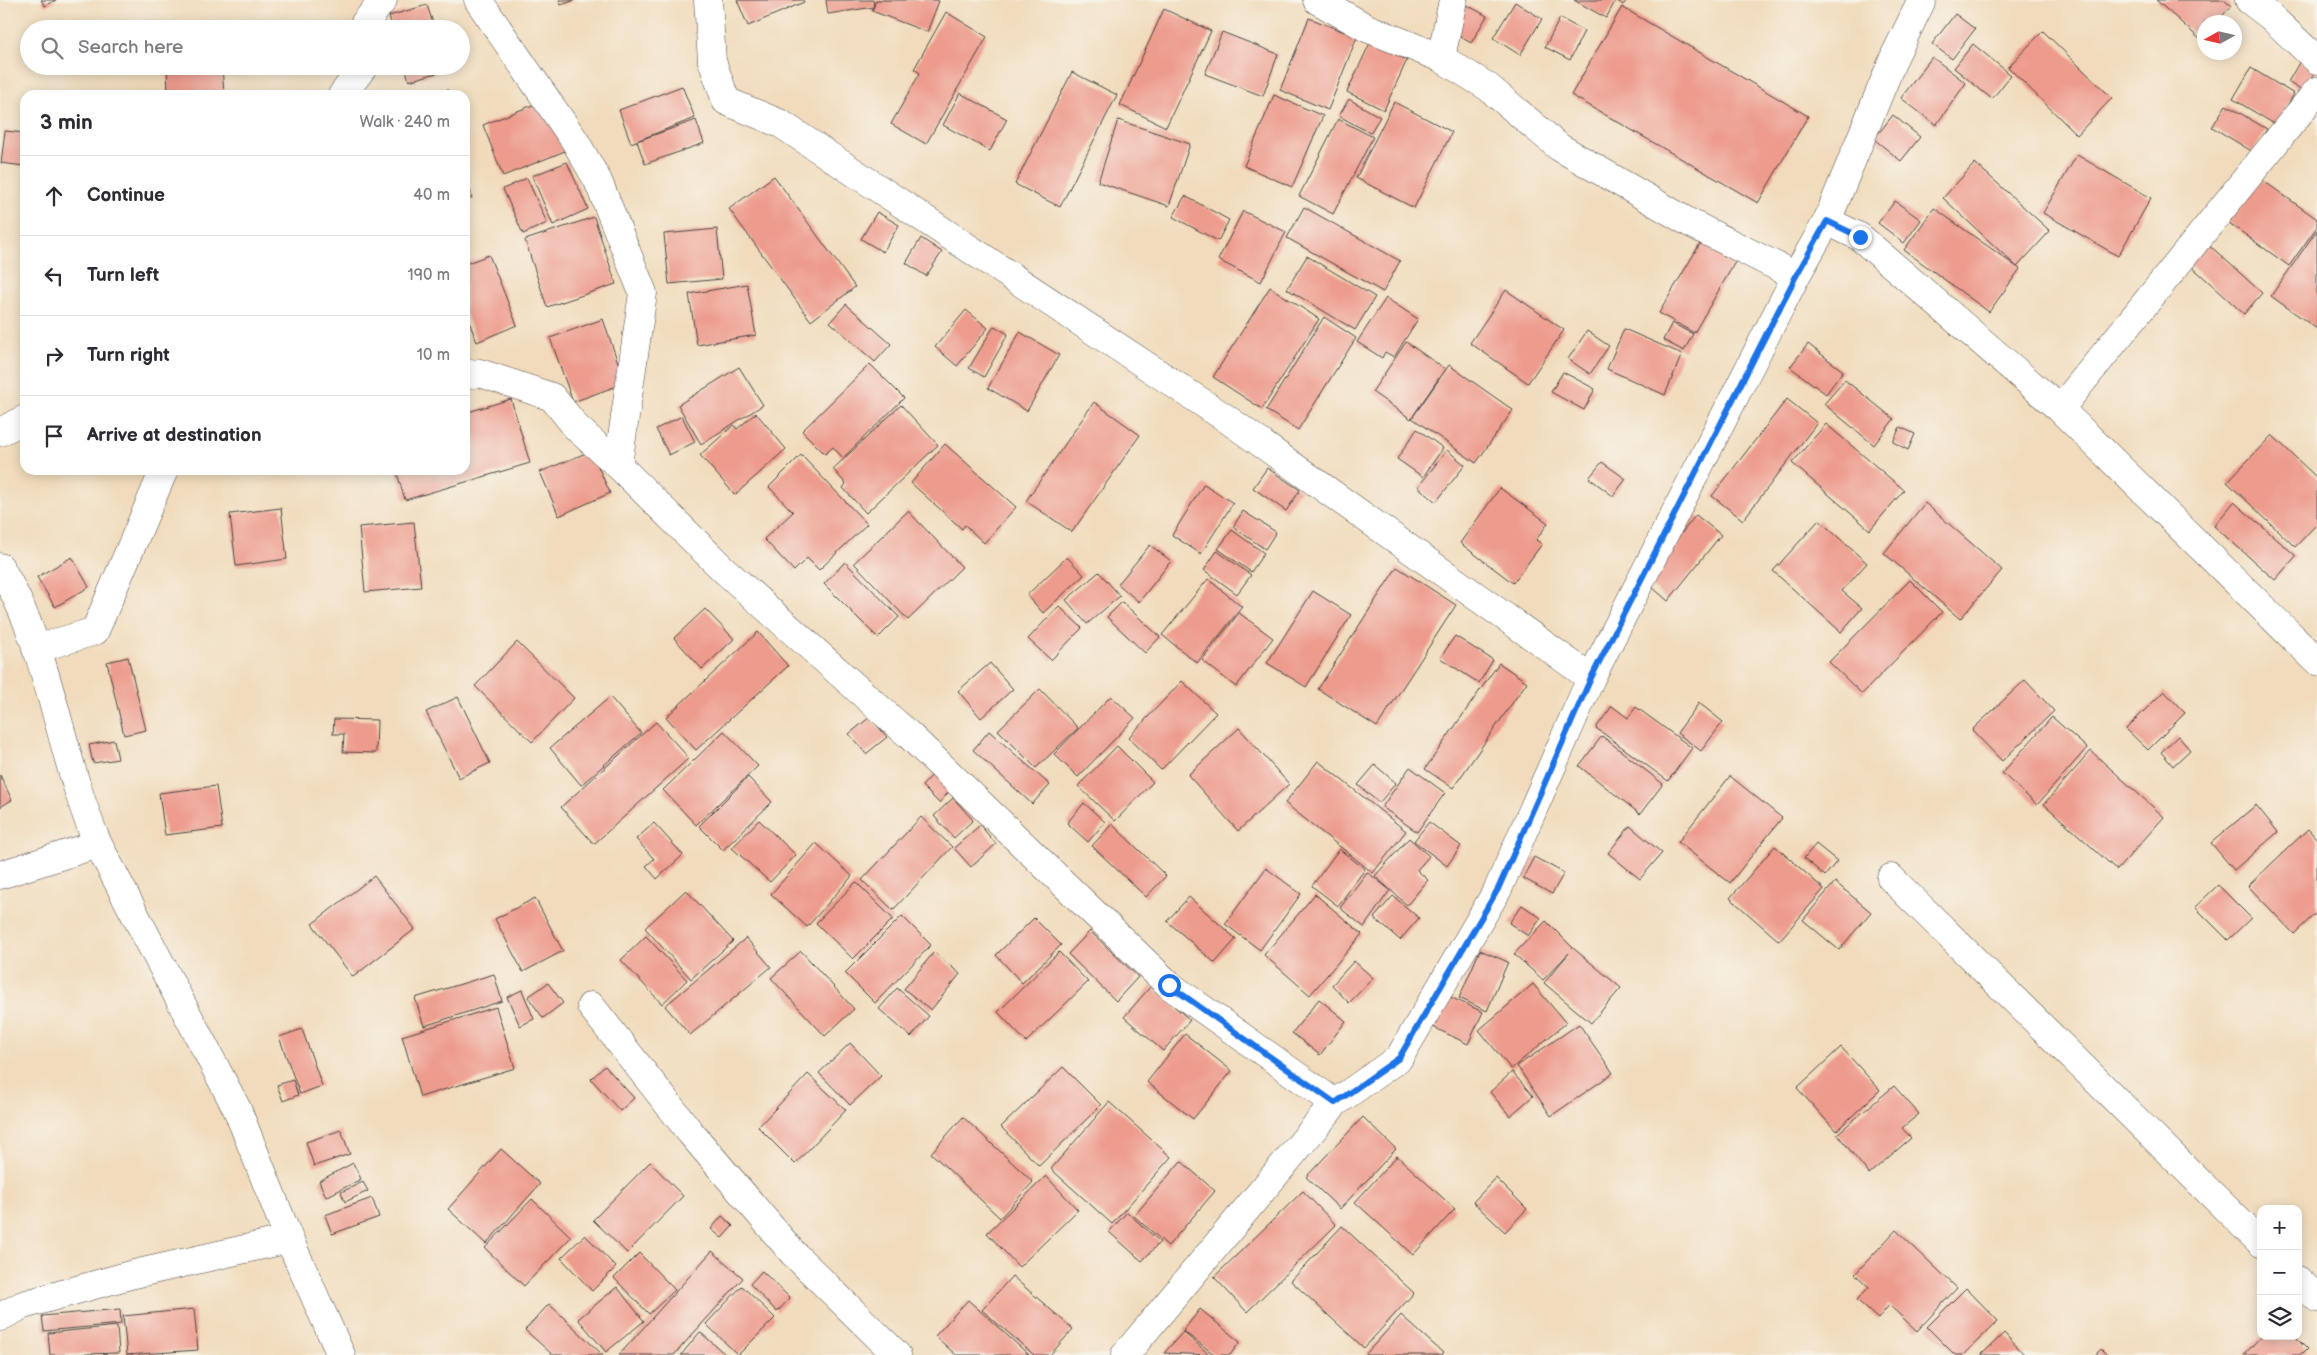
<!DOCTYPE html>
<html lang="en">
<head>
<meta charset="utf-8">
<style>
  :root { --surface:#fff; --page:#f2f2f3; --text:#2b2b33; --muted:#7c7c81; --line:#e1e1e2 }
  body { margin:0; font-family:"Balsamiq Sans",sans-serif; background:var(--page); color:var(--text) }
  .controls { position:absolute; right:15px; bottom:15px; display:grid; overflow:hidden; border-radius:10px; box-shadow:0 2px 12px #0003 }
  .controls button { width:45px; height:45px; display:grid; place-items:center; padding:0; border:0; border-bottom:1px solid var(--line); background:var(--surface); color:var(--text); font:25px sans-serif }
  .compass { position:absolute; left:2197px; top:15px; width:45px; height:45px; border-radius:50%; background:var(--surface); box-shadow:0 2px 12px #0003; rotate:262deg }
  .stop { position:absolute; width:15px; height:15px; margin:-11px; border:4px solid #1a73e8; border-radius:50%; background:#fff }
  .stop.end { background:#1a73e8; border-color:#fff; box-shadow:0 1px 5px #0008 }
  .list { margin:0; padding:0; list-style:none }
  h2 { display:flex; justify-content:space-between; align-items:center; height:65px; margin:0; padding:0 20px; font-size:21px }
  h2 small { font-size:16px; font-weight:400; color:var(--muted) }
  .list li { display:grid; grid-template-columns:32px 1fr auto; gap:15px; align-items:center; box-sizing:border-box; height:80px; padding:0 20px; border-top:1px solid var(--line) }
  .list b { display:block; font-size:19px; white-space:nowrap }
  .list em { font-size:16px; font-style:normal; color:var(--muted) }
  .icon { flex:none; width:28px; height:28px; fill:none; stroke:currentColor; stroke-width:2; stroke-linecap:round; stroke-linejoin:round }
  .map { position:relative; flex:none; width:2317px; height:1355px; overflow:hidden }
  .search { position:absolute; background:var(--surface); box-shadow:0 2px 12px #0003; left:20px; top:20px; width:450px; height:55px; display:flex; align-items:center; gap:12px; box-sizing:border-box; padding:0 18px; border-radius:28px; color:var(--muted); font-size:19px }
  .panel { position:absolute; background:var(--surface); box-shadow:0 2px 12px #0003; left:20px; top:90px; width:450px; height:385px; border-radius:15px }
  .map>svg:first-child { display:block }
  .building { fill:#ed9b8d }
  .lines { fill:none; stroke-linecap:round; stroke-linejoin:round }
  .minor-casing { stroke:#494541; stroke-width:29 }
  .minor { stroke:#fff; stroke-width:28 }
  .route { stroke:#1a73e8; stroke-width:6 }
</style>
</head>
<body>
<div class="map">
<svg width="2317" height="1355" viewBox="0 0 2317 1355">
  <rect width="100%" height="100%" fill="#f7f3e8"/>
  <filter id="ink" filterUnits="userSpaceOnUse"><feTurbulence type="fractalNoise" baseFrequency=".02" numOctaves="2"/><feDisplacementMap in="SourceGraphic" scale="10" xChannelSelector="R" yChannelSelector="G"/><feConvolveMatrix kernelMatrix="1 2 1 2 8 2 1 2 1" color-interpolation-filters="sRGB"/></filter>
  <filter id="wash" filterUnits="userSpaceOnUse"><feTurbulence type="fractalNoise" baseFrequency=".0096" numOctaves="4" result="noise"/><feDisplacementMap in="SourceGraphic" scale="20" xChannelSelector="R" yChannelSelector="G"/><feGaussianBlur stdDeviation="1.12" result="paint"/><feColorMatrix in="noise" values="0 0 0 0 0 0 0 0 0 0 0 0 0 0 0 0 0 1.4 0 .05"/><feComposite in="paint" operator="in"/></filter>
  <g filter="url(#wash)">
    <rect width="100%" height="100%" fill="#f1dbbc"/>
    <g id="blocks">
      <path class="building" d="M41,0H56L45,6Z
        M559,0H575L561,5Z
        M737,0H803L804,2L748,26Z
        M826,0H873L874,7L828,14Z
        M876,0H936L939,1L927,32L872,11Z
        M1574,0H1627L1623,5L1616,0L1606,18Z
        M2156,0H2224L2231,6L2217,22H2204V37L2201,40Z
        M1515,2L1542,19L1520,55L1493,38Z
        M427,5L435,29H393L389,16Z
        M1467,5L1487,16L1471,43L1452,32Z
        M1622,7L1808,116L1758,203L1571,95Z
        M1164,9L1211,31L1166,127L1120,105Z
        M946,12L987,37L926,144L891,124L920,73L914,69Z
        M1955,14L1975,29L1952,59L1932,44Z
        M1309,18L1357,37L1328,110L1280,90Z
        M1560,18L1584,31L1570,60L1545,47Z
        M2043,31L2112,98L2077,135L2008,67Z
        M1222,32L1278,54L1263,96L1205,74Z
        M1370,43L1407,60L1384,110L1347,92Z
        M1973,44L2011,75L1992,99L1954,68Z
        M1932,57L1966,83L1936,125L1901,98Z
        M2300,61L2316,71L2304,92L2288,82Z
        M167,66H222L224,95H168Z
        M405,66H446L447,70L409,81Z
        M2251,68L2294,94L2276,125L2233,99Z
        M1072,72L1117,95L1060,207L1015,184Z
        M682,86L695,118L631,143L619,110Z
        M448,90L449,95H429V94Z
        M960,93L1007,119L990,151L943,125Z
        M1274,95L1323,116L1292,187L1244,166Z
        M1349,99L1380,117L1370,133L1339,116Z
        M545,100L565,151L503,176L483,125Z
        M1394,102L1452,132L1414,208L1356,178Z
        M2226,105L2267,129L2253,152L2212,127Z
        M1893,115L1920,137L1901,161L1874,139Z
        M1338,119L1373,137L1333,214L1299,196Z
        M696,120L704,143L645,164L637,141Z
        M1118,120L1190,144L1169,206L1098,182Z
        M5,131L25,133L24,166L1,163Z
        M2077,155L2151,198L2118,256L2043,213Z
        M567,162L588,209L553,225L532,176Z
        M1975,163L2050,231L2017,267L1943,198Z
        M465,171L472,198L465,199Z
        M774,176L855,287L811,321L729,209Z
        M527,178L547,223L523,234L503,189Z
        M2261,179L2317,219V227L2289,266L2229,223Z
        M1185,196L1229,220L1218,241L1173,217Z
        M1895,201L1921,220L1904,243L1878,223Z
        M1304,207L1400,261L1383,292L1287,238Z
        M1934,208L2020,269L1989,312L1904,250Z
        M1243,211L1286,232L1261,282L1218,260Z
        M877,212L899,225L883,252L861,239Z
        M594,217L616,284L547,307L525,240Z
        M717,229L722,279L669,284L664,234Z
        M2317,230V329L2271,296Z
        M1704,237L1738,257L1694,333L1659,313Z
        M921,238L942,252L926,276L906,263Z
        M2207,243L2262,293L2244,314L2189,264Z
        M489,255L517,325L477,342L465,312V264Z
        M1307,256L1375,297L1355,330L1287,289Z
        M747,284L756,335L697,345L689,294Z
        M1270,287L1319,319L1262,409L1213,377Z
        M1506,290L1564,330L1528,383L1470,343Z
        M1386,298L1418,319L1394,357L1385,352L1382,358L1357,342Z
        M846,304L891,344L875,362L830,322Z
        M966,310L988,328L957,366L935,347Z
        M1324,317L1356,338L1298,430L1266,410Z
        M603,319L625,383L573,402L550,338Z
        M1672,323L1693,334L1684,351L1663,340Z
        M994,326L1008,334L984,377L969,368Z
        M1624,329L1682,354L1665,395L1607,369Z
        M1587,331L1609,346L1590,374L1568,359Z
        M1020,332L1059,355L1027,411L988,388Z
        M1406,342L1445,369L1411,419L1372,392Z
        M1808,344L1843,371L1826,394L1790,367Z
        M870,364L904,398L843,458L833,447L825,454L802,431Z
        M1449,365L1513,410L1476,463L1412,418Z
        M739,367L763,405L701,444L678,405Z
        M1563,372L1595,389L1584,410L1551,392Z
        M1845,380L1894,419L1874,445L1824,404Z
        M511,399L530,463L405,500L396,470H465V413Z
        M1787,399L1817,423L1743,520L1712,496Z
        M1094,402L1140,435L1072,532L1026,501Z
        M901,405L938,445L866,513L843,488L846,484L833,469Z
        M756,413L786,449L735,495L700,455L734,425L737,429Z
        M682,416L695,442L669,455L656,429Z
        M1826,424L1904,490L1870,530L1792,463Z
        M1900,427L1915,434L1908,450L1893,442Z
        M1417,429L1443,448L1423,477L1397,459Z
        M2272,435L2317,478V524L2295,547L2227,482Z
        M945,444L1016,507L984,543L965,525L962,529L911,483Z
        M1447,450L1465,465L1436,502L1418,487Z
        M591,451L610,493L559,516L540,472Z
        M801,455L867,524L819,570L807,558L794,571L764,539L793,512L769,487Z
        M1602,462L1626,479L1613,496L1589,478Z
        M1267,468L1300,490L1286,511L1253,488Z
        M1204,484L1233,503L1201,554L1172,535Z
        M1500,488L1548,523L1536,540L1542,544L1513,583L1460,543Z
        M2234,502L2296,556L2275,580L2214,526Z
        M1925,503L2002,570L1960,619L1884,553Z
        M281,508L287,559L236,566L230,514Z
        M908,511L962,567L908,620L854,563Z
        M1243,511L1276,532L1265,549L1233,527Z
        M1696,515L1721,535L1668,601L1644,580Z
        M1819,520L1867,563L1842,591L1862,608L1841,632L1773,571Z
        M414,522L421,587L365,592L359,527Z
        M1232,530L1264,553L1251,572L1218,549Z
        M1150,545L1171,561L1139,602L1118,584Z
        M1217,551L1251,575L1237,594L1204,570Z
        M72,557L89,587L55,607L37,577Z
        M1067,557L1084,575L1043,613L1027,595Z
        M845,562L899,617L878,638L824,584Z
        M1397,567L1456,605L1377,727L1318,689Z
        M1099,572L1120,596L1087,624L1066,600Z
        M1208,579L1242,607L1197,663L1162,635Z
        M1910,580L1942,612L1862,694L1829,662Z
        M1313,591L1351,615L1306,687L1267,663Z
        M1122,602L1160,637L1145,653L1107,617Z
        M1059,606L1082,628L1051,660L1028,639Z
        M705,609L734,639L702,669L674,638Z
        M1239,613L1273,638L1236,687L1202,660Z
        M758,632L788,666L696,750L666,717Z
        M1455,636L1493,660L1479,683L1440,658Z
        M517,642L574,698L532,742L475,686Z
        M128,657L146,730L124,735L107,662Z
        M990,663L1013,689L981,718L958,691Z
        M1499,663L1527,682L1453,788L1425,769Z
        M2025,680L2054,711L2002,761L1972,730Z
        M1182,681L1216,713L1161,770L1128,738Z
        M1040,689L1078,728L1036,768L998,730Z
        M2164,691L2185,713L2148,750L2126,729Z
        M1111,696L1135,718L1078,777L1054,754Z
        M458,697L490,763L459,778L426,712Z
        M610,697L641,733L581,785L550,748Z
        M1699,703L1723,722L1701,751L1677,733Z
        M1612,706L1628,718L1636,707L1692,748L1668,781L1596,728Z
        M870,717L887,737L866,754L849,734Z
        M2052,717L2087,748L2037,805L2002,773Z
        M334,719L377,720L376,753L343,752L344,734H333Z
        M656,722L689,758L594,844L561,807Z
        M1239,728L1289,784L1238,831L1188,775Z
        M724,731L758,766L696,825L663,790Z
        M989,731L1050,785L1032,804L973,750Z
        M1602,736L1663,784L1640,814L1579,766Z
        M2178,736L2190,750L2173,766L2161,752Z
        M114,740L118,759L93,763L89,745Z
        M1117,746L1153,782L1115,821L1078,786Z
        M2091,751L2164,817L2117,870L2044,804Z
        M1318,761L1406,831L1373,873L1285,803Z
        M1375,765L1396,783L1379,803L1358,785Z
        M1410,767L1445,793L1417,832L1382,807Z
        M935,772L952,788L939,803L922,786Z
        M0,775L12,800L0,807Z
        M1730,776L1782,818L1730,883L1678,842Z
        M748,777L772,802L723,850L699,826Z
        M216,786L222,828L165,835L159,793Z
        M953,798L973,820L954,838L934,816Z
        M1084,803L1105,822L1088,842L1067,823Z
        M2256,805L2278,832L2234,870L2211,843Z
        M921,817L952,847L893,910L862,880Z
        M759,820L796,855L770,882L732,848Z
        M1429,822L1461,846L1447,866L1414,841Z
        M654,823L683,855L657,879L646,866L654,859L636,839Z
        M1112,824L1166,876L1146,897L1092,846Z
        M980,825L996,844L971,867L954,848Z
        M1630,826L1662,853L1640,879L1608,853Z
        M2308,829L2317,839V912L2294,934L2248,886Z
        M1409,838L1429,856L1417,870L1428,880L1407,905L1375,876Z
        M816,843L852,876L807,927L771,894Z
        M1816,844L1837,861L1825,876L1804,858Z
        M1775,846L1824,889L1779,941L1730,898Z
        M1339,849L1365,869L1338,906L1312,886Z
        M1534,857L1564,873L1552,894L1523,878Z
        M1266,868L1301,894L1260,950L1225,924Z
        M1367,872L1390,890L1364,927L1340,908Z
        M374,876L415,929L353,977L312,924Z
        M856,882L893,919L853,959L816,923Z
        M1835,882L1871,912L1839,950L1803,920Z
        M2218,885L2251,918L2228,940L2195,907Z
        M686,890L733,941L691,979L645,928Z
        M1315,894L1362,934L1310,995L1264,955Z
        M1393,896L1419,918L1400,940L1374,918Z
        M1189,897L1236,939L1215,963L1167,921Z
        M535,898L563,951L523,972L495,919Z
        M1522,905L1541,918L1528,936L1509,923Z
        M902,916L931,945L875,1003L845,973Z
        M1034,918L1061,945L1022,983L996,955Z
        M1546,921L1573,948L1621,988L1591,1023L1544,983L1569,953L1543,980L1514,954Z
        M1090,931L1138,977L1116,1001L1068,954Z
        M646,936L687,980L662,1004L621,960Z
        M746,938L771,967L690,1035L665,1006Z
        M1480,950L1508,962L1487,1011L1459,998Z
        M801,951L854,1009L825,1036L771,978Z
        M934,952L960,974L931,1010L904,989Z
        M1059,952L1088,982L1026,1042L998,1012Z
        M1354,961L1373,978L1349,1003L1332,985Z
        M494,974L502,1001L424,1026L415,998Z
        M548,983L563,1003L543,1018L528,997Z
        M1533,984L1566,1023L1511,1069L1479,1030Z
        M1151,986L1190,1020L1163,1051L1124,1017Z
        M897,988L929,1016L911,1037L879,1009Z
        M522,990L534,1019L520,1026L507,997Z
        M1448,996L1483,1012L1468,1044L1433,1027Z
        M1319,999L1346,1021L1320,1055L1292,1033Z
        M496,1007L515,1068L420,1097L402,1036Z
        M1579,1024L1613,1073L1551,1116L1517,1066Z
        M302,1029L322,1086L300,1094L279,1037Z
        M1185,1034L1232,1071L1193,1119L1147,1082Z
        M850,1043L881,1076L850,1105L819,1073Z
        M1841,1047L1880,1090L1836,1131L1797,1088Z
        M605,1066L634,1098L620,1111L591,1079Z
        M1063,1067L1101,1105L1039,1166L1001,1127Z
        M1512,1072L1533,1096L1510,1116L1490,1092Z
        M808,1074L846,1110L795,1164L758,1127Z
        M293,1080L298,1095L283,1101L277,1085Z
        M1894,1086L1919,1114L1902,1128L1911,1138L1869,1174L1837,1134Z
        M1109,1102L1171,1157L1112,1224L1051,1169Z
        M963,1117L1033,1182L1000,1218L931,1153Z
        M1363,1117L1396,1149L1340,1209L1306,1177Z
        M341,1130L350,1154L314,1166L306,1142Z
        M501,1149L540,1184L486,1244L448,1209Z
        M1397,1156L1455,1209L1413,1255L1355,1202Z
        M1181,1161L1215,1191L1168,1246L1134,1216Z
        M650,1162L683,1196L627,1253L593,1220Z
        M353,1163L361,1179L326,1197L319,1181Z
        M1046,1176L1078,1210L1019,1267L987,1233Z
        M1496,1178L1527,1209L1505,1232L1473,1202Z
        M363,1182L368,1191L345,1202L341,1192Z
        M1303,1191L1336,1225L1247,1312L1214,1277Z
        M372,1198L379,1217L332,1234L325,1215Z
        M532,1199L571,1237L524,1286L485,1248Z
        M1127,1212L1160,1242L1142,1261L1109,1232Z
        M722,1216L733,1226L722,1238L711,1229Z
        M1342,1226L1414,1293L1364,1348L1291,1281Z
        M1896,1230L1957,1288L1917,1331L1889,1305L1878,1319L1857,1300L1869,1287L1855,1274Z
        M585,1235L616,1267L592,1291L561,1258Z
        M712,1251L743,1278L674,1355H619Z
        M639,1253L675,1290L649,1314L614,1278Z
        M762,1271L790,1298L777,1312L750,1284Z
        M1012,1276L1073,1329L1050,1355H1034L982,1310Z
        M742,1286L775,1318L738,1355L706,1324Z
        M617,1287L644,1321L606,1352L578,1319Z
        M1966,1288L1998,1321L1963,1355H1955L1927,1327Z
        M968,1300L1029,1355H956L935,1336Z
        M549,1304L603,1355H553L525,1330Z
        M120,1309L121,1324L44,1331L42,1316Z
        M194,1309L198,1350L127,1355L123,1316Z
        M1200,1309L1240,1342L1230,1355H1215L1183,1331Z
        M1401,1315L1443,1353L1442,1355H1365Z
        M117,1326L119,1353L50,1355L48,1333Z
        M700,1332L726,1355H681Z
        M1183,1332L1210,1355L1164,1353Z
        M2004,1333L2025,1355H1981Z
        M2261,1336H2294L2307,1349L2301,1355H2244Z
        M2101,1349L2107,1355H2095Z"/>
    </g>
  </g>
  <g filter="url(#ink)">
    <use href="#blocks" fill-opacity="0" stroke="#494541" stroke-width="1"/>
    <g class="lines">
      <g class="minor-casing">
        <path id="minor" d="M478,0L575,141L598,181L643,293L618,465
          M708,0L712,61L726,101L781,124L1227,419L1591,678
          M1317,0L1367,28L1441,58L1488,87L1559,147L1690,223L1796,276
          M2249,0L2270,16L2317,60
          M365,29L364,24L383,0
          M1441,58L1453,0
          M342,95L364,66
          M1827,221L1860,237L2060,409L2317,661
          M465,375L480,373L552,397L577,428L618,465L723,569L908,734L1169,985L1335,1103
          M2060,409L2317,91
          M0,432L25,419
          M0,567C51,651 59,755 98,844L237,1109L289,1239L341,1355
          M36,649L95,631L164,470
          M0,875L98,844
          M1891,878L2261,1243
          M591,1006L690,1132L793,1253L897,1355
          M2298,1280L2317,1298
          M0,1317L23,1305L130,1275L289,1239
          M1125,1355L1335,1103L1399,1058L1498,889L1591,678L1796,276L1827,221L1895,55L1922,0"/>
      </g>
      <use href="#minor" class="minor"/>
    </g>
  </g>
  <g class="lines" filter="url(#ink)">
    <path class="route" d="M1169,985L1335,1103L1399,1058L1498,889L1591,678L1796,276L1827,221L1860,237"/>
  </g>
</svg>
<div class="controls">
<button>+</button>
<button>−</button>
<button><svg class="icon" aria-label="layers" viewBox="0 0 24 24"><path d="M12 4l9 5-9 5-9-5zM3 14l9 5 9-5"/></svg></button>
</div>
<svg class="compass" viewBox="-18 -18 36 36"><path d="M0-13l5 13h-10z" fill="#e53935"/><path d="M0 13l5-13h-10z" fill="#7c7c81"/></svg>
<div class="stop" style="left:1169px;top:985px"></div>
<div class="stop end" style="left:1860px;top:237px"></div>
<div class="search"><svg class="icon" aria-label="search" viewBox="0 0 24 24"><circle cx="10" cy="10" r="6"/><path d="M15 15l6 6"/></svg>Search here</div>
<section class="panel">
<h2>3 min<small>Walk · 240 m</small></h2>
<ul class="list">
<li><svg class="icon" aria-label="ahead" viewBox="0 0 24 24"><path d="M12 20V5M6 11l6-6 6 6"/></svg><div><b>Continue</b></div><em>40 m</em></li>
<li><svg class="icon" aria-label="left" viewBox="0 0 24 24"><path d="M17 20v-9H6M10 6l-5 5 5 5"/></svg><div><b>Turn left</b></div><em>190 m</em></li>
<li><svg class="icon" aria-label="right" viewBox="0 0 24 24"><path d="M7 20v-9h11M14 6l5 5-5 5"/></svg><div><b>Turn right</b></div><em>10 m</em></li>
<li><svg class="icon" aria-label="arrive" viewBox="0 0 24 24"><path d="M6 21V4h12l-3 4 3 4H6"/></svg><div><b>Arrive at destination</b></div></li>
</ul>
</section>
</div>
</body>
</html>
